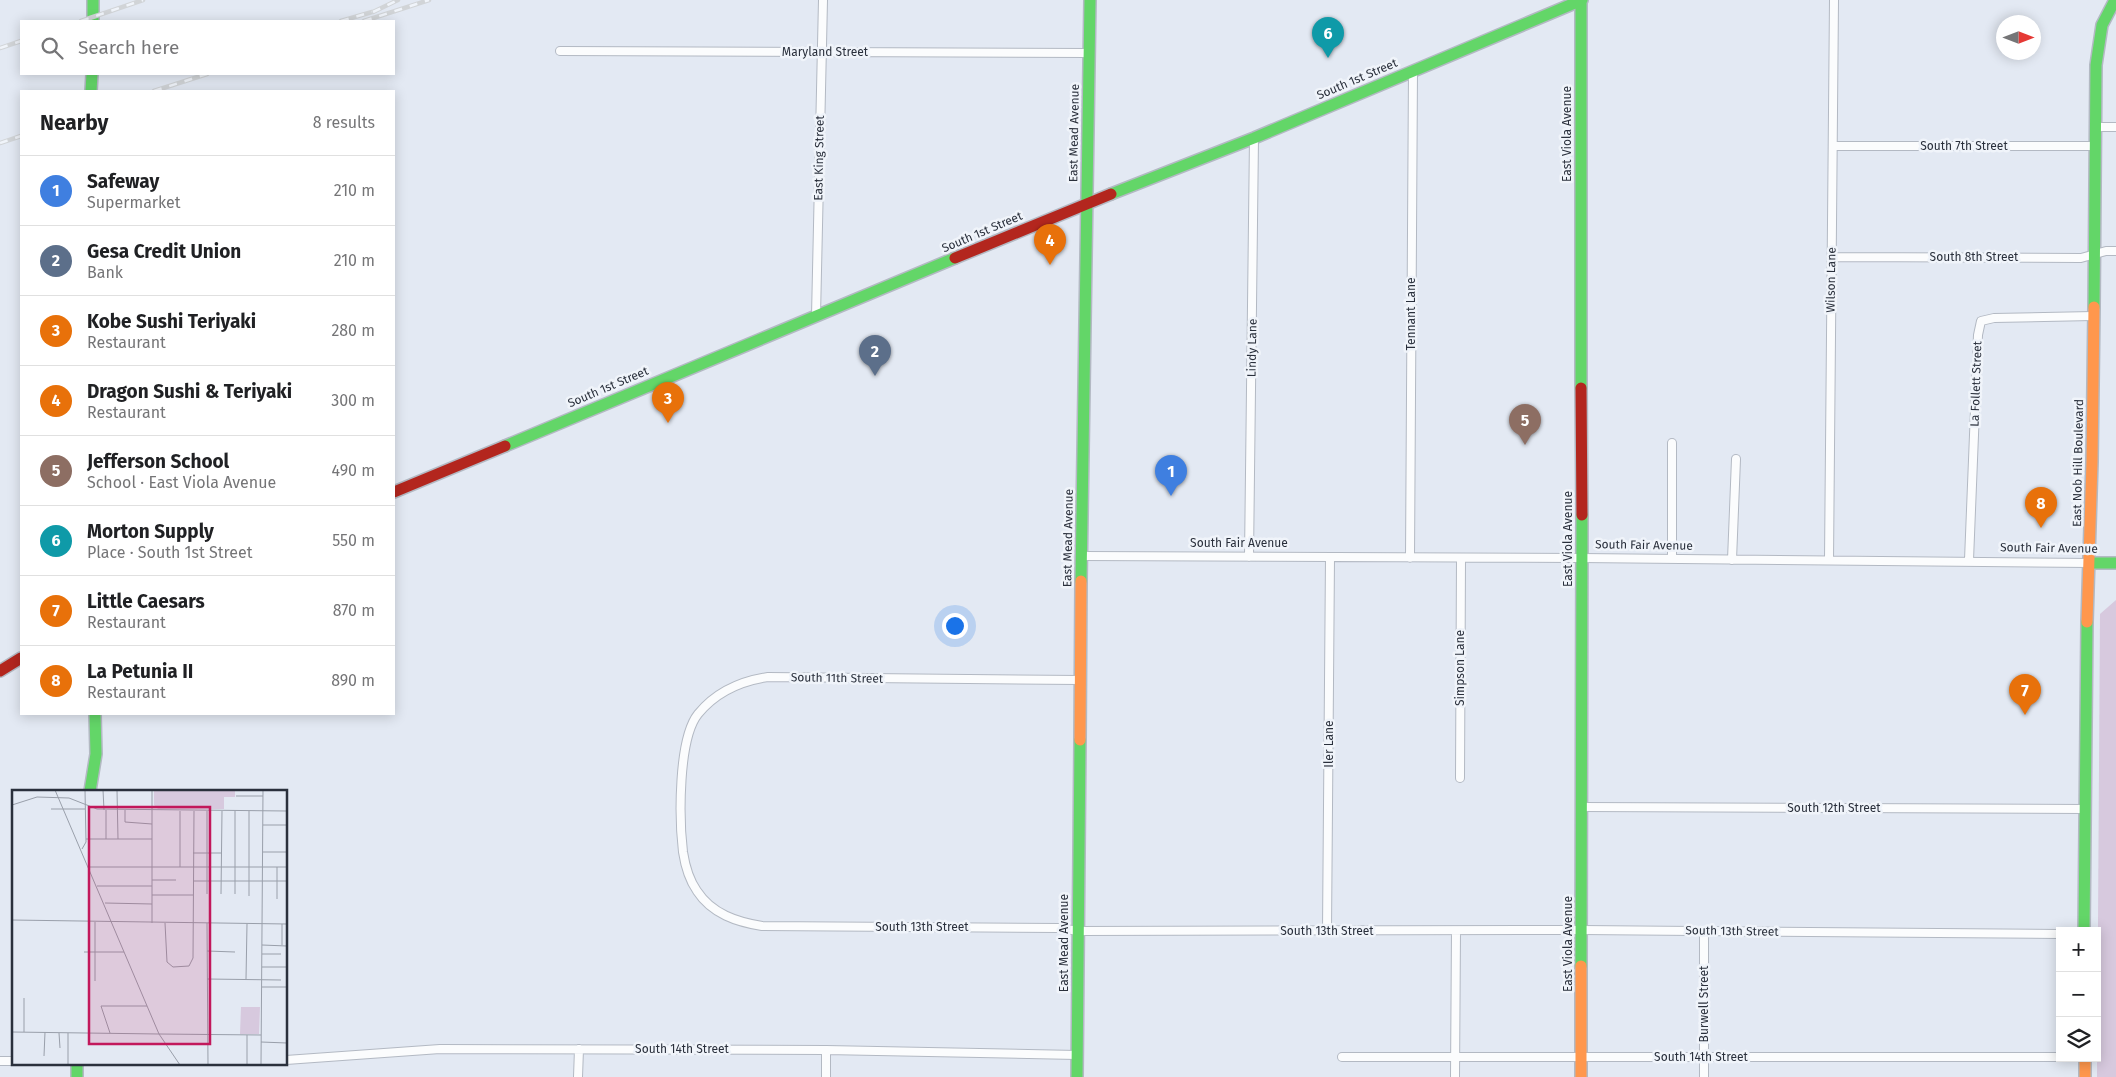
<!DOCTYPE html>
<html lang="en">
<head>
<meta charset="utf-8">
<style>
  :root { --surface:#fff; --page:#f2f2f2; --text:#202124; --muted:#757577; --line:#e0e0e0; --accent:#7c3aed }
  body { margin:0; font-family:"Fira Sans",sans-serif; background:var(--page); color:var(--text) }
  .controls { position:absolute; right:15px; bottom:15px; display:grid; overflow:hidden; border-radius:0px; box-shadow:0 2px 12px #0003 }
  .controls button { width:45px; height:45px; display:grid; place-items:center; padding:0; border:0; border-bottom:1px solid var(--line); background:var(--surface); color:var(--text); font:25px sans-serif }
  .compass { position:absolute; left:1996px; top:15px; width:45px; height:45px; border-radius:50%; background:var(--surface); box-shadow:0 2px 12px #0003; rotate:90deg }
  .you { position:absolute; left:954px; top:625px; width:18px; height:18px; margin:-12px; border:4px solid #fff; border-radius:50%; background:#1a73e8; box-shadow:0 0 0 8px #1a73e833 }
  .badge { display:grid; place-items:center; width:32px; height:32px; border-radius:50%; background:var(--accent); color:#fff; font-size:16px; font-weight:700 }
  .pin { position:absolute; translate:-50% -41px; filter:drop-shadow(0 1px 2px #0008) }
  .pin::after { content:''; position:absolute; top:26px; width:18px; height:15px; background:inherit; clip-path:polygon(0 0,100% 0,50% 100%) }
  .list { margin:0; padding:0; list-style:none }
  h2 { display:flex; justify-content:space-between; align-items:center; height:65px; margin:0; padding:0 20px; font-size:21px }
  h2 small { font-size:16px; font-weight:400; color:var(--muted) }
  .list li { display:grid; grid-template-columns:32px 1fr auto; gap:15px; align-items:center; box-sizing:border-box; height:70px; padding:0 20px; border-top:1px solid var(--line) }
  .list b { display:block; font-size:19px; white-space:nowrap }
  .list p { margin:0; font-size:16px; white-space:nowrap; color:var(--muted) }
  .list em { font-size:16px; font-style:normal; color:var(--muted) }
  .icon { flex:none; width:28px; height:28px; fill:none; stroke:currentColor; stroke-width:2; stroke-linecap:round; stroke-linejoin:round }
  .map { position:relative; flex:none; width:2116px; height:1077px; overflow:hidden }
  .search { position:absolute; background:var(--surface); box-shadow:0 2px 12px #0003; left:20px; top:20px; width:375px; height:55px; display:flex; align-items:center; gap:12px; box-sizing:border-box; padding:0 18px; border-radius:0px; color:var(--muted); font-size:19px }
  .panel { position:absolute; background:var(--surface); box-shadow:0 2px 12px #0003; left:20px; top:90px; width:375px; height:625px; border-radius:0px }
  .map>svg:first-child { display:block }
  .green { fill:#d7c9de }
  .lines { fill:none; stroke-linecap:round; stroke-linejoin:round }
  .street-casing { stroke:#b3b9c3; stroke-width:10 }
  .fast-casing { stroke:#b3b9c3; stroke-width:14 }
  .slow-casing { stroke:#b3b9c3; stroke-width:14 }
  .jam-casing { stroke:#b3b9c3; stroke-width:14 }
  .street { stroke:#fbfcfd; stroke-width:8 }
  .fast { stroke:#63d668; stroke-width:11 }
  .slow { stroke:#ff974d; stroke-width:11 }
  .jam { stroke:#b3261e; stroke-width:11 }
  .rail-casing { stroke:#d1d4d7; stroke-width:4.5 }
  .rail { stroke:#f0f4fa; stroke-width:2.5; stroke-dasharray:8; stroke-linecap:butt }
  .labels { text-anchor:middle; stroke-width:5; stroke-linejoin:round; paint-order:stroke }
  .street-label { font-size:12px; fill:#2a303c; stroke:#f0f4fa }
  .inset-road { fill:none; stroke:#999faa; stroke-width:1 }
  .view { fill:#c2185b; fill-opacity:0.15; stroke:#c2185b; stroke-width:2.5 }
  .inset-edge { fill:none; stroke:#2a303c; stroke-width:2.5 }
</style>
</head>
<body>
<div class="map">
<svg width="2116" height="1077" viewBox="0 0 2116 1077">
  <rect width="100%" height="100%" fill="#e3e9f3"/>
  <path class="green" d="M2116,600V1077H2097L2100,614Z"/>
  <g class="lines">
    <g class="street-casing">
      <path id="street" d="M560,51L1089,53
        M2095,127H2116
        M1833,146H2095
        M1832,257L2081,258L2106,251H2116
        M816,316L823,0
        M1082,556L1581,558L2090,563
        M1249,557L1254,138
        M1410,558L1413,70
        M1672,559V443
        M1732,560L1736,459
        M1829,560L1834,0
        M1969,560L1978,335L1981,321L1994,318L2093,316
        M1080,680L768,677C741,681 716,692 698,714C678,739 679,819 683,852C685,865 690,881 697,891C712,914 737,922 762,926L1060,928L1078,931L1582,930L2060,934
        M1460,778L1461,558
        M1582,807L2085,809
        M1327,931L1330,558
        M1704,931V1077
        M1342,1057H2060
        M286,1060L440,1049L826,1050L1077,1055
        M0,1061H14
        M578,1077L579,1049
        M826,1077V1050
        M1455,1077L1456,931"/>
    </g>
    <g class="fast-casing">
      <path id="fast" d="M93,0V21
        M1581,0V388
        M91,91L92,74
        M1111,194L1254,138L1582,0
        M2094,307L2096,65L2102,25L2115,0
        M505,446L955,258
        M2090,563H2116
        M1081,581L1090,0
        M90,791L96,754L95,714
        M2084,931L2087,622
        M1581,966L1582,515
        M77,1063V1077
        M1077,1077L1080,740"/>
    </g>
    <g class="slow-casing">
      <path id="slow" d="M2087,622L2092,462L2094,307
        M1080,740L1081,581
        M2085,1058V1077
        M1581,1077V966"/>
    </g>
    <g class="jam-casing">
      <path id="jam" d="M955,258L1111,194
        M1581,388L1582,515
        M394,492L505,446
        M0,671L21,658"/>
    </g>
    <use href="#street" class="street"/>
    <use href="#fast" class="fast"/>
    <use href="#slow" class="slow"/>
    <use href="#jam" class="jam"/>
    <g class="rail-casing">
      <path id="rail" d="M373,12L398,0
        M81,21L143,0
        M341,21L372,12
        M364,21L429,0
        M0,48L21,41
        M154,91L207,74
        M0,143L21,136"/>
    </g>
    <use href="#rail" class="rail"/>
  </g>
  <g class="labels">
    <g class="street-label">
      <text x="825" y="56">Maryland Street</text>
      <text transform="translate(1357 79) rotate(-23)" y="4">South 1st Street</text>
      <text transform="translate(1074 133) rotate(-89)" y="4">East Mead Avenue</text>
      <text transform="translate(1567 134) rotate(-90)" y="4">East Viola Avenue</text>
      <text x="1964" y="150">South 7th Street</text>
      <text transform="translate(819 158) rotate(-89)" y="4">East King Street</text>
      <text transform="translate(982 232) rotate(-23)" y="4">South 1st Street</text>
      <text x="1974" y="261">South 8th Street</text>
      <text transform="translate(1831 280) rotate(-89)" y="4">Wilson Lane</text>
      <text transform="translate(1411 314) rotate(-90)" y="4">Tennant Lane</text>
      <text transform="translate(1252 348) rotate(-89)" y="4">Lindy Lane</text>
      <text transform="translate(1976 384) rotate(-88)" y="4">La Follett Street</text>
      <text transform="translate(608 387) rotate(-23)" y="4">South 1st Street</text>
      <text transform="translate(2078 463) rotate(-89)" y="4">East Nob Hill Boulevard</text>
      <text transform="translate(1068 538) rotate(-89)" y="4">East Mead Avenue</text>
      <text transform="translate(1568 539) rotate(-90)" y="4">East Viola Avenue</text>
      <text x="1239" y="547">South Fair Avenue</text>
      <text transform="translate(1644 545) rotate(1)" y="4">South Fair Avenue</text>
      <text transform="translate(2049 548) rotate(1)" y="4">South Fair Avenue</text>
      <text transform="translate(1460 668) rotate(-90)" y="4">Simpson Lane</text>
      <text transform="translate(837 678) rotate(1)" y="4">South 11th Street</text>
      <text transform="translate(1329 744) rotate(-90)" y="4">Iler Lane</text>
      <text x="1834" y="812">South 12th Street</text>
      <text x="922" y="931">South 13th Street</text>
      <text x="1327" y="935">South 13th Street</text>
      <text transform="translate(1732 931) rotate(1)" y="4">South 13th Street</text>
      <text transform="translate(1064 943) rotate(-90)" y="4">East Mead Avenue</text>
      <text transform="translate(1568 944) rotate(-90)" y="4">East Viola Avenue</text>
      <text transform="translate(1704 1004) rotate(-90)" y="4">Burwell Street</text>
      <text x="682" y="1053">South 14th Street</text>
      <text x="1701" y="1061">South 14th Street</text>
    </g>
  </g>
  <g transform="translate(12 790)">
    <rect width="275" height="275" fill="#e3e9f3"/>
    <path d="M142,0H223V7H212V19H146L142,15ZM229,217H248L247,244H228Z" fill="#d7c9de"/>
    <path class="inset-road" d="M43,0L147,244L168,275M91,0L92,20M105,0L106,49M224,6H251M0,15L25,7L57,8L85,19L275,21M39,19H73M113,20V32L140,34M195,21V104M251,35H275M74,49H140M94,49V20M70,59L74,52L73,0M251,62H275M181,63H209M77,77H275M168,77V21M265,77V109M140,90H164M181,91H275M85,96H140M209,104L210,21M223,104V21M140,105H181M237,106V21M93,113L140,114M0,130L275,134M140,133V0M153,133L155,172L161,177L177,176L181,168L182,21M195,133L196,275M250,155L275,156M270,155V134M195,161L223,162M72,162H112M250,164H269M250,177H275M195,189L269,190M234,189L235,134M83,191V132M250,197H275M0,242L147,244M12,242V208M47,243L48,258M98,243L89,216H135M147,244L249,245M249,252L275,253M32,266L33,242M56,275V243M235,275V245M249,275L251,0"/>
    <path class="view" d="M77,17H198V254H77Z"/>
    <rect width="275" height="275" class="inset-edge"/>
  </g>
</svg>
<div class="controls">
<button>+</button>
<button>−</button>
<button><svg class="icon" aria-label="layers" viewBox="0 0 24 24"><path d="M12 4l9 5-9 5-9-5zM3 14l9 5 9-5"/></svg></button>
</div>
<svg class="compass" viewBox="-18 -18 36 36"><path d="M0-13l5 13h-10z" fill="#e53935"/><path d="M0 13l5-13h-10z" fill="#757577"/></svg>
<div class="you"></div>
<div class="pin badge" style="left:1171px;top:496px;background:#3f7fe0">1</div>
<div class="pin badge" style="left:875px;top:376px;background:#5c6f8a">2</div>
<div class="pin badge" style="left:668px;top:423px;background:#e8710a">3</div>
<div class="pin badge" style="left:1050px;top:265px;background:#e8710a">4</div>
<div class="pin badge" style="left:1525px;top:445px;background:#8d6e63">5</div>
<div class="pin badge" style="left:1328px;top:58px;background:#0f9aa8">6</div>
<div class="pin badge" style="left:2025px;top:715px;background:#e8710a">7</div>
<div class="pin badge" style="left:2041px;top:528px;background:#e8710a">8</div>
<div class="search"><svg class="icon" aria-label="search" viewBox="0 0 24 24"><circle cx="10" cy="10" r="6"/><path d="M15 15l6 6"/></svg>Search here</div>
<section class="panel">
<h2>Nearby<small>8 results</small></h2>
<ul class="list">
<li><span class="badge" style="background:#3f7fe0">1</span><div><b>Safeway</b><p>Supermarket</p></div><em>210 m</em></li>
<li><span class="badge" style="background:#5c6f8a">2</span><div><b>Gesa Credit Union</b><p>Bank</p></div><em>210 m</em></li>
<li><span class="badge" style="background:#e8710a">3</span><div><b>Kobe Sushi Teriyaki</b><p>Restaurant</p></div><em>280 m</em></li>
<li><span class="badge" style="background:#e8710a">4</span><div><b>Dragon Sushi &amp; Teriyaki</b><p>Restaurant</p></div><em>300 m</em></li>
<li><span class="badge" style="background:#8d6e63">5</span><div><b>Jefferson School</b><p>School · East Viola Avenue</p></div><em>490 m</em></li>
<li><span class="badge" style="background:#0f9aa8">6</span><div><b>Morton Supply</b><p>Place · South 1st Street</p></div><em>550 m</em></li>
<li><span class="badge" style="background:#e8710a">7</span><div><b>Little Caesars</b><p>Restaurant</p></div><em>870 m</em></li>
<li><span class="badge" style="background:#e8710a">8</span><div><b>La Petunia II</b><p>Restaurant</p></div><em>890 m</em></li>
</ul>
</section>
</div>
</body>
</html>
